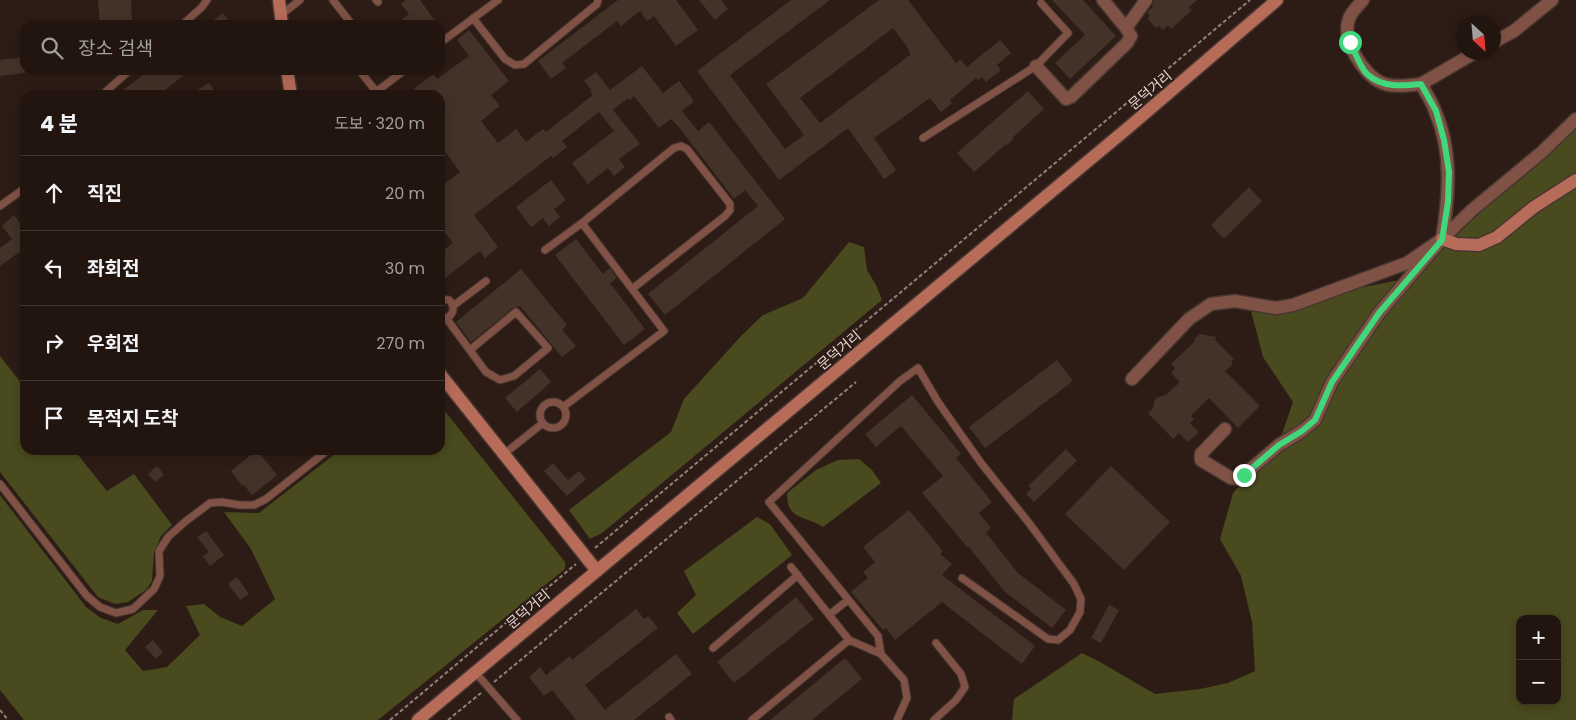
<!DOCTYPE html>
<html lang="ko">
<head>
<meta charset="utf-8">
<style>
  :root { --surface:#221510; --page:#2a1e19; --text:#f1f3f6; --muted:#a29f9f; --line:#3f3430 }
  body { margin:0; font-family:Poppins,"Noto Sans KR",sans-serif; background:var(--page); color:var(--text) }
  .controls { position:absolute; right:15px; bottom:15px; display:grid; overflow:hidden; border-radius:10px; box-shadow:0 2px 12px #0003 }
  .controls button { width:45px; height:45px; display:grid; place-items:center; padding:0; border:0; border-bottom:1px solid var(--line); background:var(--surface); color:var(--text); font:25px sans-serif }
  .compass { position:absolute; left:1456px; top:15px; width:45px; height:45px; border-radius:50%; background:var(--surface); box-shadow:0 2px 12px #0003; rotate:154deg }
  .stop { position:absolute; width:15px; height:15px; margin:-11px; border:4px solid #41d77c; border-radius:50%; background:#fff }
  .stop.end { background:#41d77c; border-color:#fff; box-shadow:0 1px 5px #0008 }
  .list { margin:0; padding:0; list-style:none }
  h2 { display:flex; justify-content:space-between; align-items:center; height:65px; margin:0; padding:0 20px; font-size:21px }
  h2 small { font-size:16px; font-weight:400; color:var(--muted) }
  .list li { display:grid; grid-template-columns:32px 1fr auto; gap:15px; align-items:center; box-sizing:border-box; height:75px; padding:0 20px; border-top:1px solid var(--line) }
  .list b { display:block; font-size:19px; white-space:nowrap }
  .list em { font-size:16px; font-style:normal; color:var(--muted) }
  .icon { flex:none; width:28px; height:28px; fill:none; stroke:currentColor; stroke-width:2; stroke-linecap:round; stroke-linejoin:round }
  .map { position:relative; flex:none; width:1576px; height:720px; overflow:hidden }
  .search { position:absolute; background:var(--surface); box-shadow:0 2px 12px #0003; left:20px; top:20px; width:425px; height:55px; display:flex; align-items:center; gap:12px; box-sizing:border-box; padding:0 18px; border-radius:15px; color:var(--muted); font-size:19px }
  .panel { position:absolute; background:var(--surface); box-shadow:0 2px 12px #0003; left:20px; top:90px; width:425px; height:365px; border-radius:15px }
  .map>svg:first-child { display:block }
  .green { fill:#494a1e; fill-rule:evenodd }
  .building { fill:#433228; fill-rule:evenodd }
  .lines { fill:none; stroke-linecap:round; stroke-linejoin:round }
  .lane-casing { stroke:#473630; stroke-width:9 }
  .street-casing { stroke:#473630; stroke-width:15 }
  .secondary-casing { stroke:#473630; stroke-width:15 }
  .path { stroke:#90817b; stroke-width:2; stroke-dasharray:4 2.5; stroke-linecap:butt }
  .lane { stroke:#805245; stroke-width:7 }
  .street { stroke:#805245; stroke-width:12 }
  .secondary { stroke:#b76c59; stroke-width:12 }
  .route { stroke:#41d77c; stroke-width:6 }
  .labels { text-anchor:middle; stroke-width:4; stroke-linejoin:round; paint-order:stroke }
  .street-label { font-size:14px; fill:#e4d8d3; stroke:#2d1c15 }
</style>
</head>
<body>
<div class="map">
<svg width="1576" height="720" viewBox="0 0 1576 720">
  <rect width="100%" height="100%" fill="#2d1c15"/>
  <path class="green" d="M1576,127V720H1012L1014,699L1082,653L1100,662L1155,694L1200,689L1228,683L1255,671L1252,622L1241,576L1220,539L1233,493L1280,440L1293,402L1263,357L1251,311L1276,314L1353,289L1415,277L1476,216ZM1520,619H1557V701H1520Z
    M849,242L864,247L867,270L876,285L882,300L602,533L590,539L569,510L671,432L684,399L742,335L763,315L803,298Z
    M0,356L25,388V450H74L107,491L134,474L172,525L161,536L154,553L152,581L146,590L128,602L115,604L98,597L0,472Z
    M440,405L565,562V569L378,720H24L0,690V495L86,607L101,618L118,624L143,610H158L125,650L143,671L167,667L200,635L186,606L204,604L220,617L242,626L275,599L251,549L224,512L259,513L340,450H440Z
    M859,459L872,470L881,483L823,527C805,515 787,521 787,493L816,470L838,460Z
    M757,517L770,524L792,555L693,634L677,613L696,595L684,571Z"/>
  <path class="building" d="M98,0H131L132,25H100Z
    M406,0H420L438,25H394L409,14L401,4Z
    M618,0H676L698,30L676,46L654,16L647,21L640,11L621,26L617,21L562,63L566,68L551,79L538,61Z
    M699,0H721L728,9L715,20Z
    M791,0H830L730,75L785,149L804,135L766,84L879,0H908L956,63L960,59L967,67L1000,40L1011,53L997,65L1001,70L986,82L982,77L978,80L976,78L950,100L952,103L941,112L930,98L874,138L896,170L884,179L848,128L779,180L697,71ZM893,28L908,48L910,55L820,123L800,98Z
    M1052,0H1083L1116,36L1070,79L1055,63L1085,35Z
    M1154,0H1197L1189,7L1192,10L1171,29L1168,25L1163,30L1159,26L1156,28L1147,18L1150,16L1147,12L1152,8Z
    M223,13L232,25H207Z
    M469,30L509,81L491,95L500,106L481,121L498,143L516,129L526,142L543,129L546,132L593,95L590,91L592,90L584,81L596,72L610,90L642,66L663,93L679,81L694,101L682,111L698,131L709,122L785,219L665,315L648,294L758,206L745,190L734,199L678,126L671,119L659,128L634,96L630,100L628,98L613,110L640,144L619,159L625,167L614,176L608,168L588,184L572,163L614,131L599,112L562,141L567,147L553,158L551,156L474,215L498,247L485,258L480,251L440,282V253L453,243L440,226V187L460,172L440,145V95H406L433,74L437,79L469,56L457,40Z
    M25,57V73L0,76V60Z
    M149,70H191L158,95H117Z
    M209,83L217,95H189Z
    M1028,91L1044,109L1012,138L1014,139L1007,145L1006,144L974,172L957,153Z
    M551,180L566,200L554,209L560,217L549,226L543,218L531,227L516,207Z
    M1249,187L1262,201L1224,239L1211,225Z
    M14,215L25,230V248L0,266V248L12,239L2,226Z
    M576,239L603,274L610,268L617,278L610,283L645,329L624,345L555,255Z
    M521,269L567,325L562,330L576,346L562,357L520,306L513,308L471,342L456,322Z
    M1200,334L1216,337L1215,340L1234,359L1231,361L1233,364L1225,371L1260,406L1238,428L1209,398L1191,416L1194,419L1190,423L1199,432L1188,442L1179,433L1173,439L1148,413L1153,408L1154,402L1156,398L1166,395L1180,382L1171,373L1175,368L1171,364L1195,341L1194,339Z
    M1057,360L1073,381L985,448L969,427Z
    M540,369L551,382L517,412L505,398Z
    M912,395L961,454L956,458L992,502L979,513L991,528L986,533L1018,573L1066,610L1052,628L1004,591L969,547L968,548L922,493L943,476L901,426L876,447L865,434Z
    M1066,449L1077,461L1034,502L1026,494L1031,489L1028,486Z
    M257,450L277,475L252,495L244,485L242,486L231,471Z
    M553,463L568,480L579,471L586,479L567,496L544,471Z
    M157,466L164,475L155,482L148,474Z
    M1111,466L1170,522L1124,570L1065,514Z
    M909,510L943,551L940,554L952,564L942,575L1035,646L1022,664L942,602L895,640L886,628L883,630L851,592L868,578L863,572L875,562L863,547Z
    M206,531L224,555L210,566L203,556L209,552L197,537Z
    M237,577L249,594L240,600L228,584Z
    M796,597L814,619L734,683L717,662Z
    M1109,605L1119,610L1101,643L1091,638Z
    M636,609L644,619L648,616L658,628L585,685L605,710L676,654L692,674L634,720H576L552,690L544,696L529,677L540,667L546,675L570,656L572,660Z
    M153,640L163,652L156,659L145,647Z
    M845,658L862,679L812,720H770Z"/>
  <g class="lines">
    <g class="lane-casing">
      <path id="lane" d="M333,0L350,22
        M376,0L378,2
        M281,15L300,0
        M473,18L505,59L515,65L524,64L597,4L598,0
        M182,25L202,7L207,0
        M440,43L498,0
        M359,70L379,95
        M377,91L405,70
        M102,95L130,70
        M923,138L1036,66L1068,33L1041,3
        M0,206L25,188
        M545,250L582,223L674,148L681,146L687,149L730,204V210L725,216L632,289
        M440,299L449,300C454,305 455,311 449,317L440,318
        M453,306L486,281
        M446,318L486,372L500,380L514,376L548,348L516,312L470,350
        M540 415a13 13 0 1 1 26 0a13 13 0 1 1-26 0Z
        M563,407L664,331L582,223
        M504,454L543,423
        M0,484L87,596L100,607L116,613L133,609L154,589L160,576L159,551L168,537L186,521L210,503L222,502L239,505H254L266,499L328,450
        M791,567L849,640L881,654L904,680L907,698L897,720
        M829,615L848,600
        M713,648L798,575
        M881,654L878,636L769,502L900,381L918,368L938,402L981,463L1029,523L1074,584L1081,599L1080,612L1070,630L1058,640L1048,639L962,578
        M475,672L517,720
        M669,717L671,720
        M752,720L849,640
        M934,720L956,700L965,687L961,674L936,643"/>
    </g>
    <g class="street-casing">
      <path id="street" d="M1103,0L1126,28
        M1494,42L1514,31L1552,0
        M1036,66L1066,99L1071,97L1127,43L1131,36L1126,28L1146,0
        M1421,84L1476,52
        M1132,379L1189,319L1211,304L1235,301L1276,308L1293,305L1407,263L1442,239C1449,196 1453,152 1435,111C1432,102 1426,93 1421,84C1409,85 1394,88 1382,83C1363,75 1341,39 1349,19C1351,12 1358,6 1363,0
        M1225,429L1201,454V460L1231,478L1239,479L1279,445L1302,431L1315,420L1332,382L1379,313L1442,239L1472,210L1542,152L1576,119"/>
    </g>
    <g class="secondary-casing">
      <path id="secondary" d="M279,0L282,25
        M287,70L291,95
        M1442,239L1456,244L1479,245L1497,237L1534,207L1576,180
        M440,374L597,571
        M418,720L1129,127L1277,0"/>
    </g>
    <path class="path" d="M595,548L1250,0
      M494,682L856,382
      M0,710L8,720
      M390,720L576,564
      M448,720L481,693"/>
    <use href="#lane" class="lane"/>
    <use href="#street" class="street"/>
    <use href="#secondary" class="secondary"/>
  </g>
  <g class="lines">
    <path class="route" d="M1244,475L1279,445L1302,431L1315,420L1332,382L1379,313L1442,240L1448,202L1449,172L1444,140L1436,111L1421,84C1403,86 1382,88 1367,74C1360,67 1355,52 1350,42"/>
  </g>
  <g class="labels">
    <g class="street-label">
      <text transform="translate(1150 90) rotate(-40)" y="5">문덕거리</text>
      <text transform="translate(839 350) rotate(-40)" y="5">문덕거리</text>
      <text transform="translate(528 609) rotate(-40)" y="5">문덕거리</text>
    </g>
  </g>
</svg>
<div class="controls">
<button>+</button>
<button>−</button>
</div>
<svg class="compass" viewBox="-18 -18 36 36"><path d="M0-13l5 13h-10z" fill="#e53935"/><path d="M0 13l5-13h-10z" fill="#a29f9f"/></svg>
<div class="stop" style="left:1350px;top:42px"></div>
<div class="stop end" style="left:1244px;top:475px"></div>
<div class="search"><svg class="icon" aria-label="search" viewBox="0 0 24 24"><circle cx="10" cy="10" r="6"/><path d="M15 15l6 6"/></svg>장소 검색</div>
<section class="panel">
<h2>4 분<small>도보 · 320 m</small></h2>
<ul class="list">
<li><svg class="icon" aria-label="ahead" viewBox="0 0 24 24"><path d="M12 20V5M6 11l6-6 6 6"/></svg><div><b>직진</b></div><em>20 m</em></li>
<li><svg class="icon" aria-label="left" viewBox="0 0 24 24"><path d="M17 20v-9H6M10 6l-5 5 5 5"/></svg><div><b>좌회전</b></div><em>30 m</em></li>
<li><svg class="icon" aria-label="right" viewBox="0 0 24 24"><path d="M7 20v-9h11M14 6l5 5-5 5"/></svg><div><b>우회전</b></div><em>270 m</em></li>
<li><svg class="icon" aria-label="arrive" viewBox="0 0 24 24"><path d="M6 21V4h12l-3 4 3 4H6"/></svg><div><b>목적지 도착</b></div></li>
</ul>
</section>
</div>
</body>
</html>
